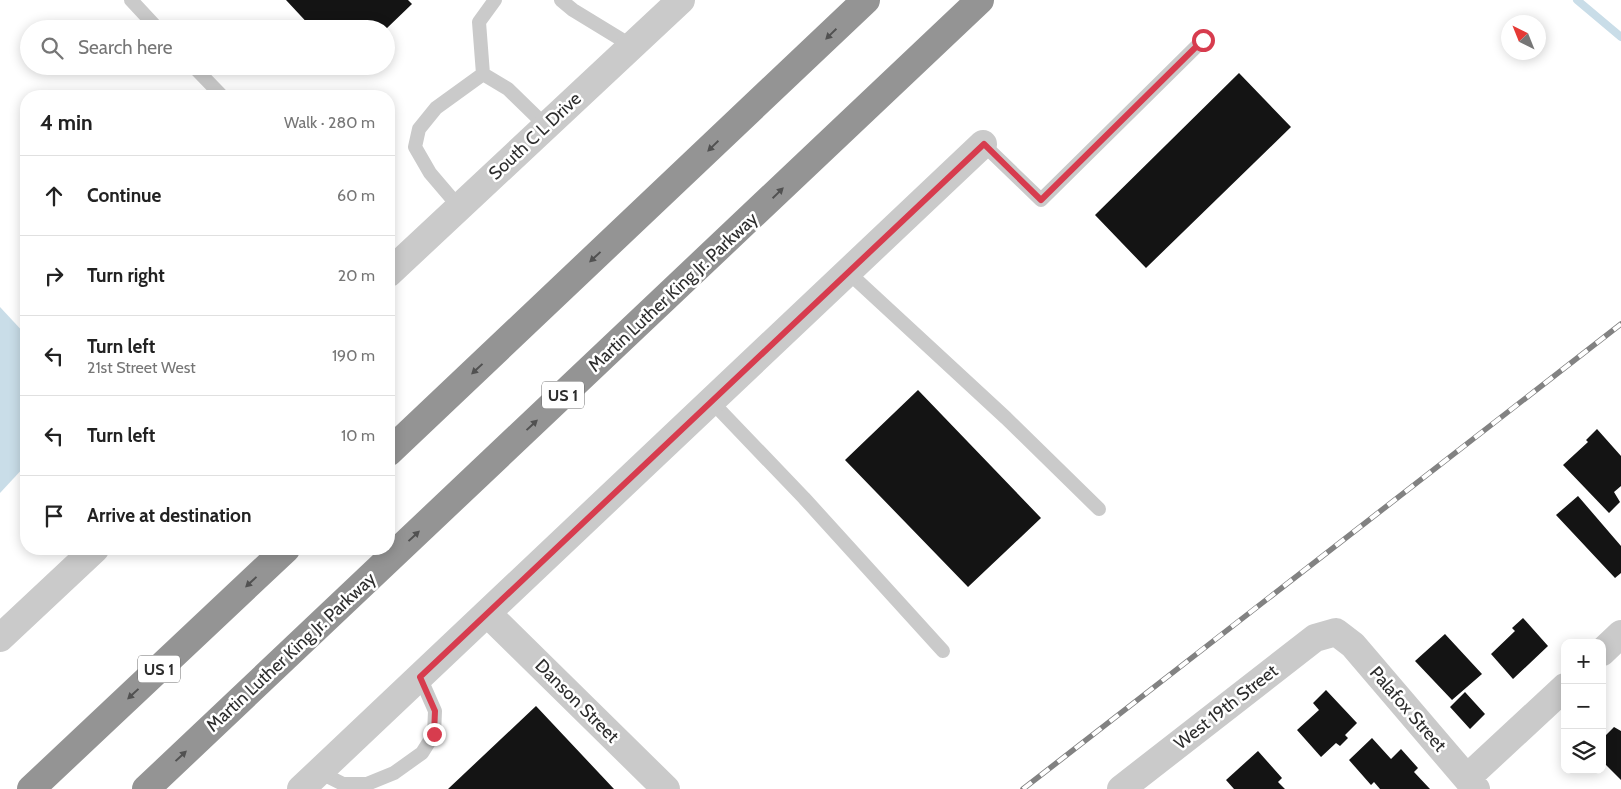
<!DOCTYPE html>
<html lang="en">
<head>
<meta charset="utf-8">
<style>
  :root { --surface:#fff; --page:#f2f2f2; --text:#222; --muted:#767676; --line:#e0e0e0 }
  body { margin:0; font-family:Cabin,sans-serif; background:var(--page); color:var(--text) }
  .controls { position:absolute; right:15px; bottom:15px; display:grid; overflow:hidden; border-radius:10px; box-shadow:0 2px 12px #0003 }
  .controls button { width:45px; height:45px; display:grid; place-items:center; padding:0; border:0; border-bottom:1px solid var(--line); background:var(--surface); color:var(--text); font:25px sans-serif }
  .compass { position:absolute; left:1501px; top:15px; width:45px; height:45px; border-radius:50%; background:var(--surface); box-shadow:0 2px 12px #0003; rotate:317deg }
  .stop { position:absolute; width:15px; height:15px; margin:-11px; border:4px solid #d73c4e; border-radius:50%; background:#fff }
  .stop.end { background:#d73c4e; border-color:#fff; box-shadow:0 1px 5px #0008 }
  .list { margin:0; padding:0; list-style:none }
  h2 { display:flex; justify-content:space-between; align-items:center; height:65px; margin:0; padding:0 20px; font-size:21px }
  h2 small { font-size:16px; font-weight:400; color:var(--muted) }
  .list li { display:grid; grid-template-columns:32px 1fr auto; gap:15px; align-items:center; box-sizing:border-box; height:80px; padding:0 20px; border-top:1px solid var(--line) }
  .list b { display:block; font-size:19px; white-space:nowrap }
  .list p { margin:0; font-size:16px; white-space:nowrap; color:var(--muted) }
  .list em { font-size:16px; font-style:normal; color:var(--muted) }
  .icon { flex:none; width:28px; height:28px; fill:none; stroke:currentColor; stroke-width:2; stroke-linecap:round; stroke-linejoin:round }
  .map { position:relative; flex:none; width:1621px; height:789px; overflow:hidden }
  .search { position:absolute; background:var(--surface); box-shadow:0 2px 12px #0003; left:20px; top:20px; width:375px; height:55px; display:flex; align-items:center; gap:12px; box-sizing:border-box; padding:0 18px; border-radius:28px; color:var(--muted); font-size:19px }
  .panel { position:absolute; background:var(--surface); box-shadow:0 2px 12px #0003; left:20px; top:90px; width:375px; height:465px; border-radius:20px }
  .map>svg:first-child { display:block }
  .water { fill:#c9dde8 }
  .lines { fill:none; stroke-linecap:round; stroke-linejoin:round }
  .stream { stroke:#c9dde8; stroke-width:8 }
  .building { fill:#141414 }
  .lane { stroke:#cacaca; stroke-width:14 }
  .street { stroke:#cacaca; stroke-width:28 }
  .highway { stroke:#949494; stroke-width:28 }
  .rail-casing { stroke:#828282; stroke-width:5.5 }
  .rail { stroke:#fff; stroke-width:4; stroke-dasharray:11; stroke-linecap:butt }
  .oneway { fill:#515151 }
  .route { stroke:#d73c4e; stroke-width:6 }
  .labels { text-anchor:middle; stroke-width:5; stroke-linejoin:round; paint-order:stroke }
  .shield { fill:#fff; stroke:#6c6c6c; stroke-width:1 }
  .shield-label { font-size:16px; font-weight:bold; fill:#2d2d2d }
  .street-label { font-size:18px; fill:#2d2d2d; stroke:#fff }
</style>
</head>
<body>
<div class="map">
<svg width="1621" height="789" viewBox="0 0 1621 789">
  <rect width="100%" height="100%" fill="#fff"/>
  <path class="water" d="M0,307L26,335V465L0,493Z"/>
  <g class="lines">
    <path class="stream" d="M1577,0L1621,37"/>
  </g>
  <path class="building" d="M286,0H408L412,4L386,29H313Z
    M1239,73L1291,127L1146,268L1095,215Z
    M918,390L1041,518L968,587L845,460Z
    M1597,429L1621,456V486L1614,492L1620,502L1609,513L1563,465L1588,442L1586,440Z
    M1578,496L1621,546V573L1615,578L1556,515Z
    M1523,618L1548,646L1513,679L1491,654L1515,631L1512,628Z
    M1445,634L1482,674L1452,700L1415,661Z
    M1326,690L1357,723L1345,735L1348,738L1340,746L1336,743L1321,757L1297,730L1319,710L1313,703Z
    M1465,692L1485,714L1470,729L1450,707Z
    M536,706L614,789H448Z
    M1614,727L1621,731V780L1602,761V739Z
    M1372,738L1391,759L1401,749L1418,768L1414,772L1430,789H1380L1374,782L1371,785L1349,760Z
    M1258,751L1282,778L1278,782L1285,789H1234L1226,780Z"/>
  <g class="lines">
    <path class="lane" d="M131,0L158,29
      M561,0L573,10L632,46
      M193,66L222,96
      M483,74L479,22L495,0
      M983,144L1041,200L1203,40
      M459,207L430,173L415,147L419,129L436,108L483,74L508,89L546,126
      M849,273L1006,418L1099,509
      M712,402L804,498L943,651
      M319,772L343,784H367L394,773L422,753L434,734L435,711L420,677"/>
    <path class="street" d="M389,273L681,0
      M487,613L666,789
      M0,638L95,549
      M1602,652L1621,634
      M1468,777L1565,687
      M301,789L983,144
      M1121,789L1315,638L1336,632L1353,645L1476,789"/>
    <path class="highway" d="M389,452L866,0
      M31,789L286,549
      M146,789L980,0"/>
    <g class="rail-casing">
      <path id="rail" d="M1023,789L1621,324"/>
    </g>
    <use href="#rail" class="rail"/>
  </g>
  <defs><path id="oneway-solid" d="M-6-.8H1V-3.2L6.5 0L1 3.2V.8H-6Z" transform="scale(1.25)"/></defs>
  <g class="oneway">
    <use href="#oneway-solid" transform="translate(831 34) rotate(136)"/>
    <use href="#oneway-solid" transform="translate(713 146) rotate(136)"/>
    <use href="#oneway-solid" transform="translate(778 193) rotate(-44)"/>
    <use href="#oneway-solid" transform="translate(595 257) rotate(137)"/>
    <use href="#oneway-solid" transform="translate(477 369) rotate(137)"/>
    <use href="#oneway-solid" transform="translate(532 425) rotate(-43)"/>
    <use href="#oneway-solid" transform="translate(414 536) rotate(-43)"/>
    <use href="#oneway-solid" transform="translate(251 582) rotate(137)"/>
    <use href="#oneway-solid" transform="translate(133 694) rotate(137)"/>
    <use href="#oneway-solid" transform="translate(181 756) rotate(-43)"/>
  </g>
  <g class="lines">
    <path class="route" d="M434,734L435,711L420,677L984,144L1041,200L1203,40"/>
  </g>
  <g class="labels">
    <g class="shield">
      <rect x="542" y="381.5" width="42" height="27" rx="4"/>
      <rect x="138" y="655.5" width="42" height="27" rx="4"/>
    </g>
    <g class="shield-label">
      <text x="563" y="401">US 1</text>
      <text x="159" y="675">US 1</text>
    </g>
    <g class="street-label">
      <text transform="translate(535 136) rotate(-43)" y="6">South C L Drive</text>
      <text transform="translate(673 292) rotate(-43)" y="6">Martin Luther King Jr. Parkway</text>
      <text transform="translate(291 652) rotate(-43)" y="6">Martin Luther King Jr. Parkway</text>
      <text transform="translate(577 701) rotate(45)" y="6">Danson Street</text>
      <text transform="translate(1226 707) rotate(-38)" y="6">West 19th Street</text>
      <text transform="translate(1408 709) rotate(49)" y="6">Palafox Street</text>
    </g>
  </g>
</svg>
<div class="controls">
<button>+</button>
<button>−</button>
<button><svg class="icon" aria-label="layers" viewBox="0 0 24 24"><path d="M12 4l9 5-9 5-9-5zM3 14l9 5 9-5"/></svg></button>
</div>
<svg class="compass" viewBox="-18 -18 36 36"><path d="M0-13l5 13h-10z" fill="#e53935"/><path d="M0 13l5-13h-10z" fill="#767676"/></svg>
<div class="stop" style="left:1203px;top:40px"></div>
<div class="stop end" style="left:434px;top:734px"></div>
<div class="search"><svg class="icon" aria-label="search" viewBox="0 0 24 24"><circle cx="10" cy="10" r="6"/><path d="M15 15l6 6"/></svg>Search here</div>
<section class="panel">
<h2>4 min<small>Walk · 280 m</small></h2>
<ul class="list">
<li><svg class="icon" aria-label="ahead" viewBox="0 0 24 24"><path d="M12 20V5M6 11l6-6 6 6"/></svg><div><b>Continue</b></div><em>60 m</em></li>
<li><svg class="icon" aria-label="right" viewBox="0 0 24 24"><path d="M7 20v-9h11M14 6l5 5-5 5"/></svg><div><b>Turn right</b></div><em>20 m</em></li>
<li><svg class="icon" aria-label="left" viewBox="0 0 24 24"><path d="M17 20v-9H6M10 6l-5 5 5 5"/></svg><div><b>Turn left</b><p>21st Street West</p></div><em>190 m</em></li>
<li><svg class="icon" aria-label="left" viewBox="0 0 24 24"><path d="M17 20v-9H6M10 6l-5 5 5 5"/></svg><div><b>Turn left</b></div><em>10 m</em></li>
<li><svg class="icon" aria-label="arrive" viewBox="0 0 24 24"><path d="M6 21V4h12l-3 4 3 4H6"/></svg><div><b>Arrive at destination</b></div></li>
</ul>
</section>
</div>
</body>
</html>
